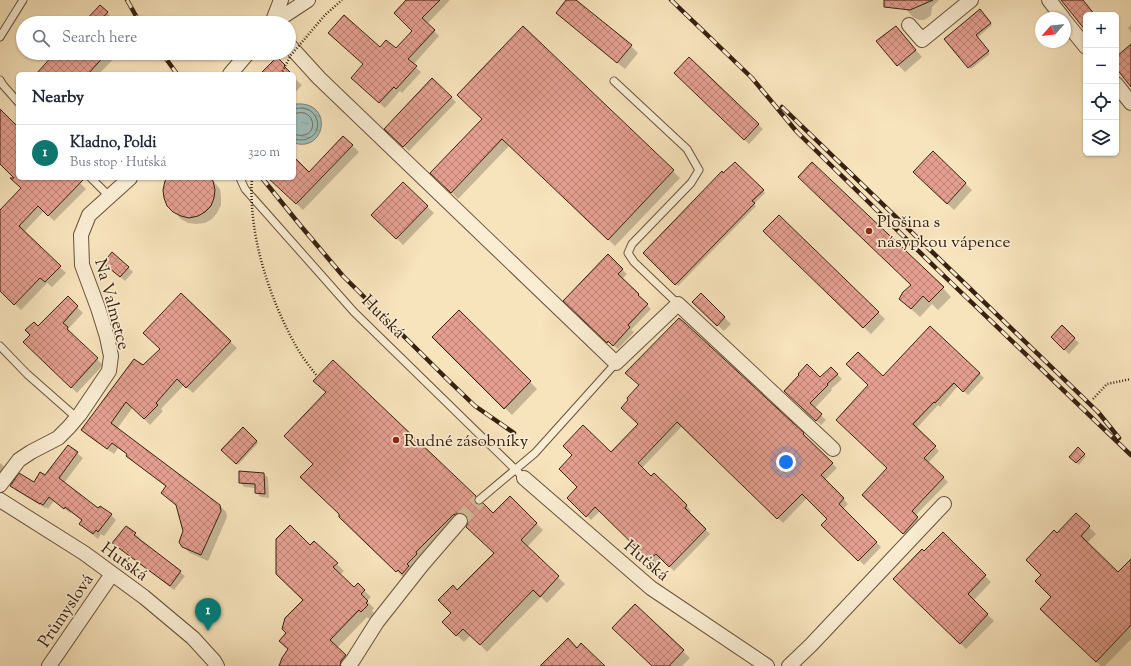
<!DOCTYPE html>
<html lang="en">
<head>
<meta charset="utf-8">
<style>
  :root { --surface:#fff; --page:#f6f6f7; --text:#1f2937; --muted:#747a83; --line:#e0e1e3; --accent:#0f766e }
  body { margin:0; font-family:"Sorts Mill Goudy",serif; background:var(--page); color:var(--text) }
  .controls { position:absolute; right:12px; top:12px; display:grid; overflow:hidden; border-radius:6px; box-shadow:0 1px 3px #0004 }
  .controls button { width:36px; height:36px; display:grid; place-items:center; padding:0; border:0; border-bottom:1px solid var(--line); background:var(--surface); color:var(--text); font:20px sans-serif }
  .compass { position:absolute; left:1035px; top:12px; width:36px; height:36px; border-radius:50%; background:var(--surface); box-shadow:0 1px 3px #0004; rotate:243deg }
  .you { position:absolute; left:786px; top:462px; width:14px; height:14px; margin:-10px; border:3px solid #fff; border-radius:50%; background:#1a73e8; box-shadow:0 0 0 6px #1a73e833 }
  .badge { display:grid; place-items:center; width:26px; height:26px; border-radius:50%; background:var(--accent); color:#fff; font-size:13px; font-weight:700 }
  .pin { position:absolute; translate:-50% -33px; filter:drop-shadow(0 1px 2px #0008) }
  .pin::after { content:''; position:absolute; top:21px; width:14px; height:12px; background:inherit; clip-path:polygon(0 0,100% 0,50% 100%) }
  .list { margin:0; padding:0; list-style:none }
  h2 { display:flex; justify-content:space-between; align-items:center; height:52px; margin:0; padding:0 16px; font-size:17px }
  h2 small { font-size:13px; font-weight:400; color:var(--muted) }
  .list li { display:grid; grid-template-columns:26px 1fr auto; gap:12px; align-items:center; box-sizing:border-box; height:56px; padding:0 16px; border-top:1px solid var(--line) }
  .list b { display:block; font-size:15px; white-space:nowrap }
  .list p { margin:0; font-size:13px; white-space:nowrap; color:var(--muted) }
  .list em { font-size:13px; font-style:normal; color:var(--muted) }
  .icon { flex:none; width:22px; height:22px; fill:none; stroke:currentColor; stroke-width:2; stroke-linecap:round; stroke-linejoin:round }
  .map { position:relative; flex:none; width:1131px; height:666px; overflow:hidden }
  .search { position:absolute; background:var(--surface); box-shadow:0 1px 3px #0004; left:16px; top:16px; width:280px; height:44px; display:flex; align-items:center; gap:10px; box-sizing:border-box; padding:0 14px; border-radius:22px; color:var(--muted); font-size:15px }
  .panel { position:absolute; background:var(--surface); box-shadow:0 1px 3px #0004; left:16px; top:72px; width:280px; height:108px; border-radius:6px }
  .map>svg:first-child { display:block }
  .water { fill:url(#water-ripples); stroke:#767f75 }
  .shadow { fill:#0003 }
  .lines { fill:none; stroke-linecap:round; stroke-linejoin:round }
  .shore { stroke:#6c6f64; stroke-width:1 }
  .building { fill:url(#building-cross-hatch); stroke:#382110 }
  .minor-tunnel { stroke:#d1bc9a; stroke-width:14; stroke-dasharray:14 7; stroke-linecap:butt }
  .service-casing { stroke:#68523b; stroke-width:9 }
  .minor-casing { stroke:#68523b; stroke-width:16 }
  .path { stroke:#382110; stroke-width:2.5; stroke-dasharray:1 2; stroke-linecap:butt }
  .service { stroke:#faedd3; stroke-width:7 }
  .minor { stroke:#faedd3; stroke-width:14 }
  .rail-casing { stroke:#382110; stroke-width:4.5 }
  .rail { stroke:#faedd3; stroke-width:3; stroke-dasharray:9; stroke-linecap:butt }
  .path-bridge { stroke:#382110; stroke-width:2.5; stroke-dasharray:1 2; stroke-linecap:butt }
  .poi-dot { fill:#8f2418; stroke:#faedd3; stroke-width:1.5 }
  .labels { text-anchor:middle; stroke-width:3.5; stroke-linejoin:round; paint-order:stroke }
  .poi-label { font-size:17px; fill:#382110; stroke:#faedd3; text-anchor:start }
  .street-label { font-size:17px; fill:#382110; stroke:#faedd3 }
</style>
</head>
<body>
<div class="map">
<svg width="1131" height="666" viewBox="0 0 1131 666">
  <defs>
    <pattern id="water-ripples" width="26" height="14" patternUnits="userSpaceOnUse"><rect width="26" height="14" fill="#9fbdb8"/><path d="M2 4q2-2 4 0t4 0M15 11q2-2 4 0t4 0" fill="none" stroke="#8aa29d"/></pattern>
    <pattern id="building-cross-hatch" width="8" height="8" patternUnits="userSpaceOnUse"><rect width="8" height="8" fill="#e49f90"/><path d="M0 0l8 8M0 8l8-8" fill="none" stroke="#ba8174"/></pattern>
  </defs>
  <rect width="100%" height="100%" fill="#f7e3bc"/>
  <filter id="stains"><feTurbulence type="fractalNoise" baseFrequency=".005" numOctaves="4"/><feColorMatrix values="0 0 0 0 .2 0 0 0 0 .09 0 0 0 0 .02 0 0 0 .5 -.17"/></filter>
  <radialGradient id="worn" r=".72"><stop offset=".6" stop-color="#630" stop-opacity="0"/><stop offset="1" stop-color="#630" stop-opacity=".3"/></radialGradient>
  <path class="water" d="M296,104C334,101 326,153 294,143V105Z"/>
  <path class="shadow" d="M408,0H450L427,24L439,36L413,65L421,72L402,93L400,91L385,108L357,83L380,48L396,50L413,31Z
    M567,0H575L631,46L638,53L625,69L564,19L557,13Z
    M897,0H939L932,7L931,15L929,17L924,20H919L913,17Z
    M100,6L113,19L110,23H84Z
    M982,12L992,25L977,38L990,54L971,69L946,39Z
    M1131,25V32L1128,28Z
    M523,27L680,178L615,246L510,145L458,199L432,173L483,119Z
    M896,27L922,57L905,72L898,65Z
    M57,53H119L99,74H38Z
    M689,59L763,129L749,144L676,73Z
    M294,78L302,85L294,94Z
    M432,80L456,102L409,151L385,129Z
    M0,113L18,128V178H75L86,189L54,221L44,211L24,232L66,273L52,287L47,283L21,310L0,290V211L22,188L15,178L0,162Z
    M343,137L359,152L303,210L270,178H294V159L309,173Z
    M933,152L972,190L954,210L921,179Z
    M735,163L765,193L754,204L756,206L678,286L644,253Z
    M168,178H211L220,189L221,197V205L217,213L212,219L205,223L196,224L188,223L181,219L168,205Z
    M403,183L434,213L403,245L373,215Z
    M779,216L885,319L871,334L764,231Z
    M112,253L133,272L125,281L109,267Z
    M608,256L627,274L622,279L643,299L642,300L651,309L631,330L634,332L618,349L613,345L612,346L565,301Z
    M943,288L951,297L938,310L932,304L920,317L900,299Z
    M181,294L237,348L193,393L184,385L161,409L163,411L150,425L133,407L117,429L220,506L226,512L227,517L208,561L190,553L183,546L184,531L178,506L162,493L167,487L134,462L128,455L118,448L114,454L88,436L82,430L161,349Z
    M701,295L731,324L724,331L700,309Z
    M68,298L83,313L68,329L73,334L72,335L103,365L77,393L25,342Z
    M459,311L537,389L512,415L433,337Z
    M685,324L803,434L808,439L807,440L837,468L825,480L848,504L843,509L881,547L864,565L822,525L828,519L807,498L783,523L682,426L642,468L686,505L691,511L689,513L710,534L674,571L661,558L655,564L600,511L591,520L568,498L640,424V385Z
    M930,327L984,378L968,395L958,386L940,407L938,405L916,429L939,451L928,463L948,482L915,516L922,522L907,537L863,494L888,469L884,377Z
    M1062,327L1079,343L1069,354L1052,337Z
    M831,368L842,379L831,389L832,390L814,409L826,420L821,425L785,391L820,379Z
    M243,429L258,443L238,465L222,450Z
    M68,446L83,458L64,483L99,509L111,515L116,520L104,536L101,534L98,539L80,524L83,520L71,512L70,513L54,501L48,509L46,507L45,508L17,491L12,486L34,484L46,477Z
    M1078,449L1086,456L1079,465L1070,457Z
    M0,463L8,470L0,480Z
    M240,472L264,474L268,478L269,498L261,497L256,493V488L244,487L240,482Z
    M475,497L493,515L510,498L543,530L527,547L565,584L547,603L541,597L487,652L471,635L464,642L443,622L452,613L457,591L495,553L469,519L465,520L404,578L348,524Z
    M1076,514L1096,534L1087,543L1118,573L1131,564V639L1105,666H1101L1042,609L1053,597L1042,575L1057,534Z
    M126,527L140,538L138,540L185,576L174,590L118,547Z
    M943,534L991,582L973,601L994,621L966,649L895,579L924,553Z
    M314,542L344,571L340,575L354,589L358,585L371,597L367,601L374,608L372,611L374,613L369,619L367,617L337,648L352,663L350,666H282L289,649L288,633L305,600L310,546Z
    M635,605L690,658L682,666H653Z"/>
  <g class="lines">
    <path class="shore" d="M294,109C299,108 304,107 309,110C320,116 321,133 309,138C304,141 299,140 294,139
      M294,114C297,113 301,112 304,113C315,116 316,133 304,135C301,136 297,135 294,134"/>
  </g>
  <path class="building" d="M406,0H440L422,18L435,30L408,59L417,66L396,89L394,87L379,103L351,78L363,64L328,33L344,15L380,47L386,40L396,48L412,31L394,13Z
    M566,0H576L632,45L617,63L556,13Z
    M884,0H933L910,10L884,7Z
    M1061,0H1083L1095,15H1086V31Z
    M100,5L108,12L98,23H83Z
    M980,9L991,23L976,35L989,51L968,68L944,39Z
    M523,26L674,170L608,240L502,139L451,193L430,173L482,119L457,95Z
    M896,26L916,50L897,66L876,41Z
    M1131,44V87L1116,68V57Z
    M55,53H107L88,74H36Z
    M277,57L285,65L284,66L292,74H260Z
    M689,57L759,124L744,140L674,73Z
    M432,78L452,97L403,147L384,129Z
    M0,109L18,127V178H85L48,216L38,206L19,226L61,266L45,282L40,278L14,305L0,291V210L21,188L10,178H14L0,164Z
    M343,136L353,145L296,204L268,178H294V157L309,172Z
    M933,151L966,183L947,204L913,172Z
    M735,162L764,190L752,201L755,203L675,285L643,253L722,171L723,173Z
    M812,162L944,287L929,302L923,296L911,309L899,299L903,292L911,285L798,177Z
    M167,178H211L213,181L215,190L214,198L211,206L205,212L198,216L189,218L181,216L173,212L167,206L164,198L163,190L165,181Z
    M403,182L428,206L396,239L371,215Z
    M779,215L879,312L863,328L763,231Z
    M112,252L129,267L120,277L103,263Z
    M608,254L623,269L618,274L639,294L638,295L648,304L628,325L630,327L613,346L608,341L607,343L563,301Z
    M181,293L231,341L186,388L177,379L156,403L158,405L144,419L126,402L111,423L220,505L221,511L201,555L182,547L179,542L183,531L176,505L161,493L166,486L126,456L127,454L112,443L107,449L81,430L134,359L143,365L160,349L143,333Z
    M701,293L725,317L717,326L692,302Z
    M68,296L78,306L63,323L68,327L67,329L98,358L71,388L23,342L30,335L25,330L34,322L38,326Z
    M459,310L531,381L504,409L432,337Z
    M679,318L685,323L804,433L803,434L833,463L821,475L844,498L839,504L877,542L858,561L821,525L827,519L802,494L777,519L677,422L638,463L651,476L654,473L681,499L687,505L685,508L706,529L669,567L656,554L649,560L595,507L586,517L567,498L577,487L559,469L572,455L563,446L583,425L611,452L638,424L621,408L628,400L627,398L639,385L625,373Z
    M1062,325L1075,338L1064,350L1051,337Z
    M930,326L980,373L963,392L954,383L935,403L934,402L913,424L936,446L924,458L944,477L912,511L918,517L903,534L862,495L887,468L836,420L868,385L846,364L858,352L883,376Z
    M333,360L476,496L474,500L475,503L479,505L483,503L493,513L510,496L537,523L521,540L559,576L540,597L533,590L480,645L463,629L456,636L442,622L451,613L438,600L453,585L457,590L494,553L466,527L468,522V519L466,515L461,513H458L454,515V514L416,552L417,554L407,564L409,566L402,574L398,570L396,572L339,517V514L300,477L313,464L284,436L326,392L313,381Z
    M807,364L820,377L831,367L838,374L827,384L828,385L810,403L822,414L816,421L784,391L799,375L798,374Z
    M243,427L257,441L236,464L221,450Z
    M68,445L78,452L59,478L98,508L100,506L112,514L98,532L96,530L93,534L79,524L82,520L65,507L64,509L49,497L43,505L40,503V504L10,486L19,473L34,482L40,472L45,475Z
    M1078,447L1085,454L1076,463L1069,457Z
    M239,471L264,473L265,494L255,493V484L239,483Z
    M1076,513L1090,526L1081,536L1118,572L1131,559V625L1096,662L1040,609L1051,597L1035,581L1041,575L1026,560L1054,530L1057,533Z
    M290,525L310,545L314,541L338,563L333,567L354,587L358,583L365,590L361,594L368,601L366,603L368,605L361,612L359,610L330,640L346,655L341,661L340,666H279L282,658L288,649L279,641L286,633L282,629L285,618L303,600L276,574V539Z
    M126,526L136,533L134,535L181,571L170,586L112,543Z
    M943,532L986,575L968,594L988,614L960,644L893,579L922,549L924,551Z
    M635,604L684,650L669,666H652L612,628Z
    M568,638L577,648L581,643L605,666H540Z"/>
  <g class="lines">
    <path class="minor-tunnel" d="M460,521L479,500"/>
    <g class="service-casing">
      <path id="service" d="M0,37L23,0
        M0,80L3,85L18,102
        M614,81L687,149L699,170L691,183L632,244L628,253L634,262L678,304
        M91,178L109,196
        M240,178L245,189L354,312L524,478
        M0,346L27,374L77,418
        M479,500L535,453L616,363"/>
    </g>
    <g class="minor-casing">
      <path id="minor" d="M1049,0L1063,18
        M1065,21L1086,47
        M272,23L281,0
        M273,23L308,0
        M909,25L922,40L971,0
        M289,45L319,78L616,363L678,304L833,449
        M230,74L248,53
        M1116,84L1131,103
        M524,478L651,588L767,666
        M0,485L19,460L31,452L58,438L69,427L80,414L109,371L111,356L107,337L98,308L82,265L81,235L89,215L130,178
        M0,500L84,553L144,597L193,638L214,661L217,666
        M49,666L112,574
        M348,666L353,660L377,622L422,565L460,521
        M789,666L811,645L944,504"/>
    </g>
    <path class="path" d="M1093,399L1107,384L1131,379"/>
    <use href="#service" class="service"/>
    <use href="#minor" class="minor"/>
    <g class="rail-casing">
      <path id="rail" d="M127,0L140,23
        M671,0L752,78L797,132L942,274L1131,455
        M162,53L177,74
        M782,107L1098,412L1119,438
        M262,178L300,225L343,276L449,381L475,406L514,433"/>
    </g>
    <use href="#rail" class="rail"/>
    <path class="path-bridge" d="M281,74L291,55L325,15L342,0
      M252,178C248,234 269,298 296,346C302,357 310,367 317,376"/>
  </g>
  <g class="poi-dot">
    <circle cx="869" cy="231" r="4"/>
    <circle cx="396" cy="440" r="4"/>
  </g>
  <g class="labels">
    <g class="poi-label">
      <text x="877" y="227">Plošina s<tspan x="877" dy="20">násypkou vápence</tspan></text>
      <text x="404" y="446">Rudné zásobníky</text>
    </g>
    <g class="street-label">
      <text transform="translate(113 304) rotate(75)" y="6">Na Valmetce</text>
      <text transform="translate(384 316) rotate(45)" y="6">Huťská</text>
      <text transform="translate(647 560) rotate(40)" y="6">Huťská</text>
      <text transform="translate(125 561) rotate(36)" y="6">Huťská</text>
      <text transform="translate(65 610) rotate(-56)" y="6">Průmyslová</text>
    </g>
  </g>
  <rect width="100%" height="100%" filter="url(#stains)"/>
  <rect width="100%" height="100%" fill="url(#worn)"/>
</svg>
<div class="controls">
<button>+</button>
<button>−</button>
<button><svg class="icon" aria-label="locate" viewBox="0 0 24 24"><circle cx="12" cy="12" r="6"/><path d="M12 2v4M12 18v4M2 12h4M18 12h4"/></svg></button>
<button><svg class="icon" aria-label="layers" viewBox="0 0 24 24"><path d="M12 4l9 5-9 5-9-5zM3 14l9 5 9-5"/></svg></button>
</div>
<svg class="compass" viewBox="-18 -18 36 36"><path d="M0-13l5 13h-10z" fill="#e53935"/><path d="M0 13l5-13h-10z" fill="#747a83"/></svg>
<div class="you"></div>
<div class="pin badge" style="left:208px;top:631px">1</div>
<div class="search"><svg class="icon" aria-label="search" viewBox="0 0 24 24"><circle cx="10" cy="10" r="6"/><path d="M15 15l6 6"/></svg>Search here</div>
<section class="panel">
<h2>Nearby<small></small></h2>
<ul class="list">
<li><span class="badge">1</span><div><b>Kladno, Poldi</b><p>Bus stop · Huťská</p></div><em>320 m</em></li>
</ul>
</section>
</div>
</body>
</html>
